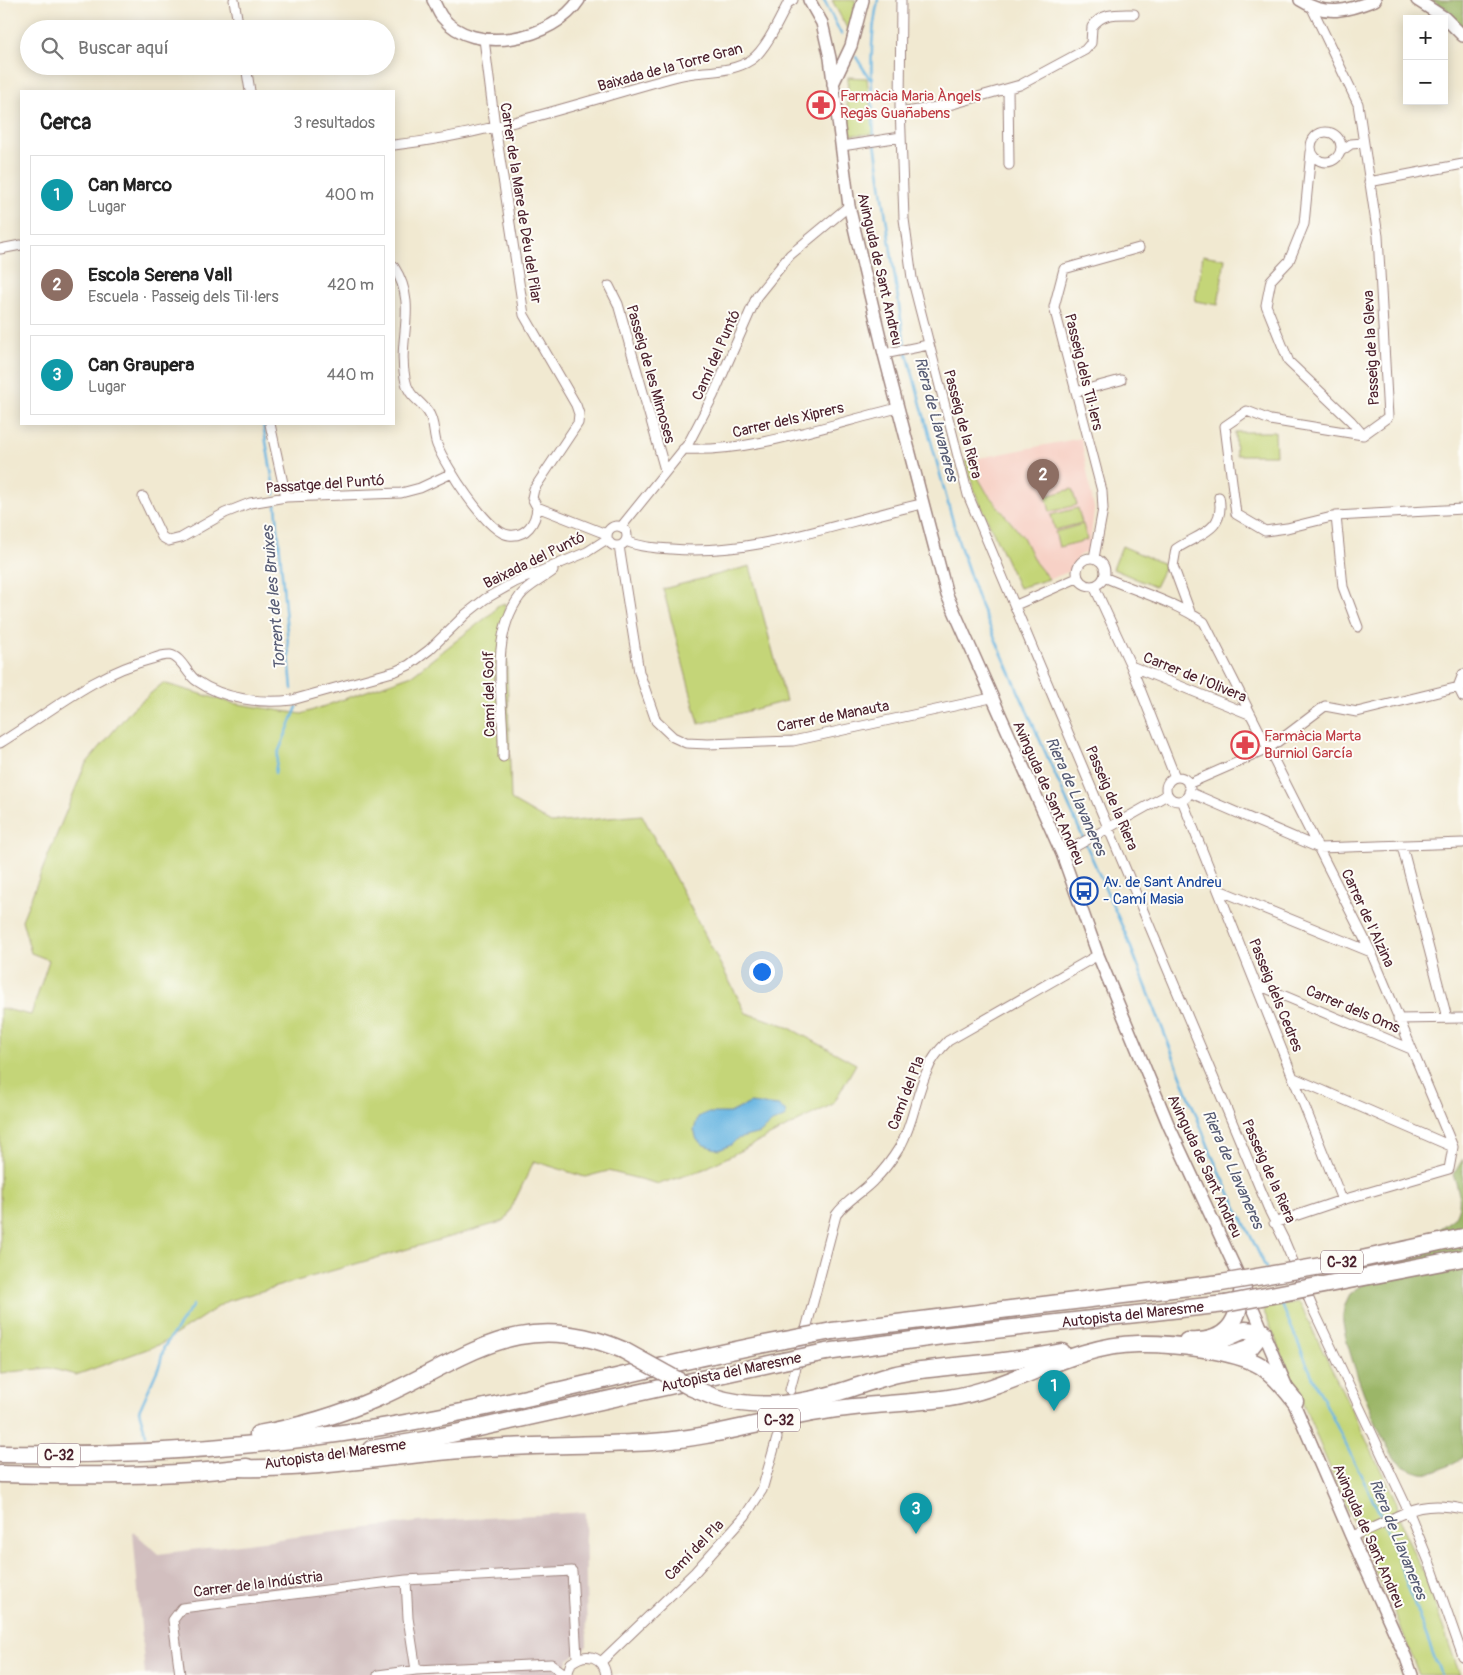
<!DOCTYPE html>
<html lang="es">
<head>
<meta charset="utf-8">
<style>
  :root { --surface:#fff; --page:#f6f6f6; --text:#222; --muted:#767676; --line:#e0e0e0; --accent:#ea580c }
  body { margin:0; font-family:Pangolin,sans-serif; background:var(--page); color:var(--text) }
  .controls { position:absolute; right:15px; top:15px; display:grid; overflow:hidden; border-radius:0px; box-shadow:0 2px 12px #0003 }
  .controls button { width:45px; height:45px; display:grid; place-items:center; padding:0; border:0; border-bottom:1px solid var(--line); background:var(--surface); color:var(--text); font:25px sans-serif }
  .you { position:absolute; left:761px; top:971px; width:18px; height:18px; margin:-12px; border:4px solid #fff; border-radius:50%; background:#1a73e8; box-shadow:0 0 0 8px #1a73e833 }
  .badge { display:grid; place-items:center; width:32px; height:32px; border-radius:50%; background:var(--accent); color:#fff; font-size:16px; font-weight:700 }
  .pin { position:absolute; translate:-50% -41px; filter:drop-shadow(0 1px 2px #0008) }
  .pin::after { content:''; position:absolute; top:26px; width:18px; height:15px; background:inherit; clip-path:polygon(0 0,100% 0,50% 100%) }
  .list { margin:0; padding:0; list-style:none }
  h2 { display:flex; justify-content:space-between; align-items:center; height:65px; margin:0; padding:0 20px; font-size:21px }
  h2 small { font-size:16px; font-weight:400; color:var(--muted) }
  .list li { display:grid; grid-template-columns:32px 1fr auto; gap:15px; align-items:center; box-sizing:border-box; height:80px; margin:0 10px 10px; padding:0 10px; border:1px solid var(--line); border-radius:0px }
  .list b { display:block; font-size:19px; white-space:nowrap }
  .list p { margin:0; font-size:16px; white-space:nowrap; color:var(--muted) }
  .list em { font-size:16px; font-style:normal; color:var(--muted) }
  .icon { flex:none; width:28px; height:28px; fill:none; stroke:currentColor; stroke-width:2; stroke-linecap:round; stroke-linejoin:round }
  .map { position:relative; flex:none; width:1463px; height:1675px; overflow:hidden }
  .search { position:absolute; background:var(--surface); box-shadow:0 2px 12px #0003; left:20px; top:20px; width:375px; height:55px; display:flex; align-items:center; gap:12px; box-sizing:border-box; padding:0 18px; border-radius:28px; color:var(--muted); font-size:19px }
  .panel { position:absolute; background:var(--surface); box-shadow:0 2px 12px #0003; left:20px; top:90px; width:375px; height:335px; border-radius:0px }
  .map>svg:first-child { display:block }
  .built { fill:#f7d1c6 }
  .industrial { fill:#d2bfbf }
  .green { fill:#c4d578; stroke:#877a52 }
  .forest { fill:#9bb668; stroke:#726a4a }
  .water { fill:#67b5e1; stroke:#586a86 }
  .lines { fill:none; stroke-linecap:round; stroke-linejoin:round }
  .stream { stroke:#67b5e1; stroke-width:2.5 }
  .minor-tunnel { stroke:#d0c1b0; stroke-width:9; stroke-dasharray:9 4.5; stroke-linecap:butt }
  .minor-casing { stroke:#9e847e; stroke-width:11 }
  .tertiary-casing { stroke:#9e847e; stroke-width:14 }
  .motorway-casing { stroke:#9e847e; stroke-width:19 }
  .minor { stroke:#fff; stroke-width:9 }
  .tertiary { stroke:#fff; stroke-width:11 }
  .motorway { stroke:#fff; stroke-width:16 }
  .motorway-bridge-casing { stroke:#9e847e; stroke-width:19; stroke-linecap:butt }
  .motorway-bridge { stroke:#fff; stroke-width:16 }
  .labels { text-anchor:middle; stroke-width:4; stroke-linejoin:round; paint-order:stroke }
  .shield { fill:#fdfcf7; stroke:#806168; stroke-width:1 }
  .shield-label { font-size:14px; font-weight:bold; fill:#4a1f2b }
  .street-label { font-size:15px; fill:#4a1f2b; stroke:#fdfcf7 }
  .health-label { font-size:15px; fill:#be3a42; stroke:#fdfcf7; text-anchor:start }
  .transit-label { font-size:15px; fill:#164399; stroke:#fdfcf7; text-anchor:start }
  .water-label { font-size:16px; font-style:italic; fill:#565b74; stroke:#fdfcf7 }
</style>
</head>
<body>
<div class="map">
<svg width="1463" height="1675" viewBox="0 0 1463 1675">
  <rect width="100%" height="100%" fill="#fdfcf7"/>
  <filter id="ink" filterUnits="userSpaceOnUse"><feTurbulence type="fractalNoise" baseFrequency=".02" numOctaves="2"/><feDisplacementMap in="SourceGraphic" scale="10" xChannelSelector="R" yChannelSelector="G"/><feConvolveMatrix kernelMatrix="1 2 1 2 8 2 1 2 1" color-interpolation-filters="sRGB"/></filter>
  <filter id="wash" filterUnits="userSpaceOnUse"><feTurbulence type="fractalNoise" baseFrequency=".0096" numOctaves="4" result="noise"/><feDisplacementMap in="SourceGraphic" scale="20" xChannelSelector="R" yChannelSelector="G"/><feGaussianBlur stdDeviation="1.12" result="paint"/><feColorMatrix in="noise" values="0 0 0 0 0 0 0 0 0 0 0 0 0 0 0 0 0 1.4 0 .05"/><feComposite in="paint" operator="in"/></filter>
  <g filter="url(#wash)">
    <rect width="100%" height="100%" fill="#f1e9d1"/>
    <path class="built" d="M1081,438L1094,509L1089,552L1080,555L1068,572L1050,579L1035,562L1023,536L987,492L969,460Z"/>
    <path class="industrial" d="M585,1512L587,1646L569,1659L561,1675H145L133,1531L158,1554L417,1522Z"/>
    <path class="green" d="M832,0H856L849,32L833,2Z
      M848,77L867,78L874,134L851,135L847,111Z
      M1203,255L1225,259L1218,305L1195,301Z
      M1235,432H1275L1276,455H1236Z
      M968,460L987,493L1023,537L1035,562L1049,579L1019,588L976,495L965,461Z
      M1072,489L1077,505L1050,512L1046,496Z
      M1078,508L1082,523L1055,530L1051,515Z
      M1083,524L1087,540L1059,547L1055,532Z
      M1122,546L1166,565L1155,587L1113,569Z
      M750,566L786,701L699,724L663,589Z
      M505,603L511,800L551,823L642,815L746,1013L784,1025L856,1064L833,1104L702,1170L659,1184L608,1171L585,1177L534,1161L505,1221L227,1301L161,1344L76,1375L49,1368L0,1373V1008L31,1015L49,960L31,953L22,920L85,765L132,709L163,683L232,703L302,714L412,675L492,613L497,606Z
      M1299,1302L1396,1501L1403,1530L1424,1574L1460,1675H1419L1398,1620L1344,1501L1262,1307Z"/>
    <path class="forest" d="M1430,0H1463V30L1445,7Z
      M1463,1159V1458C1451,1463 1435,1476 1421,1473C1412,1471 1403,1467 1397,1461C1378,1438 1347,1353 1343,1323C1342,1313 1345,1303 1350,1294L1454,1218C1463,1204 1459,1190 1453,1175Z"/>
    <path class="water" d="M750,1103L778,1106L785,1110L786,1117L772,1123L760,1133L737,1139L731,1145L719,1150L704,1145L697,1140L694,1130L698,1117L706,1113H730Z"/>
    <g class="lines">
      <path class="stream" d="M824,0L841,34
        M856,57L870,79
        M874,138C872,92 868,45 878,0
        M875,143L905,346L958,540L979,602L1126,935L1213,1158L1266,1268
        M263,424L275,494
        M276,505L292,689
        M275,773L278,753L297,707
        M1279,1298L1313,1378L1383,1520
        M146,1435L139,1411L160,1364L164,1347L193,1305
        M1385,1525L1441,1675"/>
    </g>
  </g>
  <g filter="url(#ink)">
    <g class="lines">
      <path class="minor-tunnel" d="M777,1438L790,1390"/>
      <g class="minor-casing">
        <path id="minor" d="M234,0L239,29
          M901,0L900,106L904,219L912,278L968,495L1270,1212L1284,1240L1314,1311L1408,1510L1432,1569L1463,1657
          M1312,8L1358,104L1378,236L1388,417L1363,435L1270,420L1247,411L1225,426L1236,514L1265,531L1287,528L1336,516L1463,509
          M484,39L495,126L524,315L576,405L579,414L578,423L534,489L532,498L537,507L606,534
          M246,66L250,91
          M1008,89L1009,165
          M900,113L949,105L1020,85L1085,50L1091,43L1092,27C1102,12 1118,14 1134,14
          M1311 147a15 15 0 1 1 30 0a15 15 0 1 1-30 0Z
          M394,145C490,135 584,101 678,76C701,70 730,74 751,60C766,50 780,18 788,3L793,0
          M842,146L901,137
          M1341,151L1351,144L1363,143
          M1311,152L1304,224L1289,261L1271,280L1266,305L1289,362L1351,421L1363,435
          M1369,182L1463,164
          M0,249L21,245
          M394,267C419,306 397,338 405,378C408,397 419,399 428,412C435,421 433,435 437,445C445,465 487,533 509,535C526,537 536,523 537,507
          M609,286L618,304L665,470
          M884,354L928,345
          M1076,392L1121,380
          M270,424L286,497
          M683,449C751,453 831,424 898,408
          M143,497L162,537L169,541L181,538L225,513L250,503L286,497L401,493L420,488L452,473
          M1336,516L1343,587L1358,627
          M607 536a10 10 0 1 1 20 0a10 10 0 1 1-20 0Z
          M621,527L688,444L713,396L757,296L790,255L849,206
          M626,541C640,547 655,548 671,549C757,556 839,522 922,504
          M619,546L639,672L656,721L673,737L686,743L708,744L793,741L991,698
          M1077 572a14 14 0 1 1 28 0a14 14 0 1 1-28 0Z
          M1094,558L1103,509L1102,491L1054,307L1064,269L1139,248
          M1104,577C1138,592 1173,601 1204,622L1371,952L1453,1147L1449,1169L1342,1200L1274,1223
          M1094,586L1131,666L1175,777
          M1016,605L1077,578
          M1190,612L1173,566L1176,549C1198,534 1226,531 1219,497
          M1131,666L1249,714
          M1463,674L1458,687L1463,697
          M0,743C49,713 95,673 152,659C157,657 164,655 170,655C182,657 187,675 197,681C223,699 262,704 292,700L396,671L409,665L429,650L466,614L485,599L515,582L587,552L607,539
          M503,757C505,706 487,640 520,596C527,586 543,579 553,571
          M1166 789a12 12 0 1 1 24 0a12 12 0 1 1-24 0Z
          M1188,784L1268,749L1325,706L1357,712L1463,686
          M1189,792L1319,848L1463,843
          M1182,800L1342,1200
          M1402,846L1447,1018
          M1062,854L1167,795
          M1219,890L1371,952
          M1256,984L1411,1049
          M1398,1019L1463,1018
          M1294,1078L1453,1147
          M790,1390L836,1215C846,1201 860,1194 873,1181C884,1171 893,1158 901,1145C914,1121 916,1093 928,1069C932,1058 940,1049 948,1041L1098,955
          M1351,1536C1398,1522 1408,1497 1463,1509
          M406,1580L408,1618L416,1670
          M601,1662L695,1572L745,1516L762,1490L777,1438
          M180,1675L173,1620L182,1608L406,1580L572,1571L577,1658
          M378,1675L416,1670L551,1664L566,1675
          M567,1675L571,1663C586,1651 603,1656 606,1675"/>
      </g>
      <g class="tertiary-casing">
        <path id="tertiary" d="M433,0C436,5 438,12 442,17C474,57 554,39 579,0
          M809,0L822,23L830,58L849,206L884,354L947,595L1062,854L1098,955L1169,1126L1243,1285L1351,1536L1406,1658L1412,1675
          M1300,0C1326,17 1347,11 1375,0
          M1417,0L1445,18L1463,36
          M833,84L851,46L863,0"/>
      </g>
      <g class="motorway-casing">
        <g id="motorway">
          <path d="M832,1331L1221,1283"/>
          <path d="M1187,1341C1228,1344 1239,1322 1243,1285"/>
          <path d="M1220,1341L1245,1330L1263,1332L1250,1348L1231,1354"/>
          <path id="s1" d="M826,1352L942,1336L1225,1304"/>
          <path d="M714,1397C760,1411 804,1404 849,1389C868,1383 887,1375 907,1372C959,1364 1010,1363 1062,1352"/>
          <path d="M258,1434C298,1427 339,1415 378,1398C468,1358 519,1306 623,1350"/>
          <path d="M371,1449L424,1440L783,1361"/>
          <path d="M0,1454C115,1456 230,1450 343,1433C492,1412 638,1368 785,1340"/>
          <path d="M238,1468C313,1470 386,1456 461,1450C525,1444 589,1446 652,1442C711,1438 767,1420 824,1411C865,1404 908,1404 949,1398C1014,1388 1071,1345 1138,1344C1169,1343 1235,1350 1261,1366C1274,1375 1285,1388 1295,1401"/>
          <path d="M0,1474C82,1476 166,1477 247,1467"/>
        </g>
      </g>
      <use href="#minor" class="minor"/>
      <use href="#tertiary" class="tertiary"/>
      <use href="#motorway" class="motorway"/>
      <g class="motorway-bridge-casing">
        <path id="motorway-bridge" d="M1221,1283L1357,1260L1463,1237
          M1225,1304L1463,1258
          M785,1340L832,1331
          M623,1350L690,1387L714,1397
          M783,1361L826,1352"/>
      </g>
      <use href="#motorway-bridge" class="motorway-bridge"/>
    </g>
  </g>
  <defs>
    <g id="pharmacy-ring" transform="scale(1.4375)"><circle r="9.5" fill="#fdfcf7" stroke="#e0444e" stroke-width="1.5"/><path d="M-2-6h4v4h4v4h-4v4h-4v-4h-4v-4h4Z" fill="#e0444e"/></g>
    <g id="bus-ring" transform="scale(1.4375)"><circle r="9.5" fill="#fdfcf7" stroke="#1a4fb4" stroke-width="1.5"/><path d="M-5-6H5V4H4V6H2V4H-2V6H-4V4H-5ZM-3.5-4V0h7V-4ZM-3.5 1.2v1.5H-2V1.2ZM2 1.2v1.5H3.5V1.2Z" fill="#1a4fb4"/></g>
  </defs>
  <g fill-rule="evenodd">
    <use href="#pharmacy-ring" x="821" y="105"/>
    <use href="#pharmacy-ring" x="1245" y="745"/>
    <use href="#bus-ring" x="1084" y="891"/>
  </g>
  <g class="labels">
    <g class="shield">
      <rect x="1321" y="1250.5" width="42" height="23" rx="4"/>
      <rect x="758" y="1408.5" width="42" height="23" rx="4"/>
      <rect x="38" y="1443.5" width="42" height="23" rx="4"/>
    </g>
    <g class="shield-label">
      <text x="1342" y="1267">C-32</text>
      <text x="779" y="1425">C-32</text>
      <text x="59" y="1460">C-32</text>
    </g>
    <g class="street-label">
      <text transform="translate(670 67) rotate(-15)" y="5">Baixada de la Torre Gran</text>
      <text transform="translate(521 203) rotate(81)" y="5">Carrer de la Mare de Déu del Pilar</text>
      <text transform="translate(880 269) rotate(77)" y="5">Avinguda de Sant Andreu</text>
      <text transform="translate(1371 348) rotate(-93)" y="5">Passeig de la Gleva</text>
      <text transform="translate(716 355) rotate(-66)" y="5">Camí del Puntó</text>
      <text transform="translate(1084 372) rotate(76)" y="5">Passeig dels Til·lers</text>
      <text transform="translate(651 374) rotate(74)" y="5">Passeig de les Mimoses</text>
      <text transform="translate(788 420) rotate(-13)" y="5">Carrer dels Xiprers</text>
      <text transform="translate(963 424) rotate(75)" y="5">Passeig de la Riera</text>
      <text transform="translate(325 484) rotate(-4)" y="5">Passatge del Puntó</text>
      <text transform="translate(534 560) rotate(-26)" y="5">Baixada del Puntó</text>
      <text transform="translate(1195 677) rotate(22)" y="5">Carrer de l'Olivera</text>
      <text transform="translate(489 694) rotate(-91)" y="5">Camí del Golf</text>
      <text transform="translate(833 716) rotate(-11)" y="5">Carrer de Manauta</text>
      <text transform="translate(1049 793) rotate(66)" y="5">Avinguda de Sant Andreu</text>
      <text transform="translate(1112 798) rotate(67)" y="5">Passeig de la Riera</text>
      <text transform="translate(1368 918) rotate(65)" y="5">Carrer de l'Alzina</text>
      <text transform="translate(1276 995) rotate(68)" y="5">Passeig dels Cedres</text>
      <text transform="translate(1353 1009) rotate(23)" y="5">Carrer dels Oms</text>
      <text transform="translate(906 1093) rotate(-69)" y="5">Camí del Pla</text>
      <text transform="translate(1205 1166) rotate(65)" y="5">Avinguda de Sant Andreu</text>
      <text transform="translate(1269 1171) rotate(66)" y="5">Passeig de la Riera</text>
      <text dy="5" stroke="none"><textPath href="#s1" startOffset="309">Autopista del Maresme</textPath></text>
      <text transform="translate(731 1372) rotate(-12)" y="5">Autopista del Maresme</text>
      <text transform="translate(335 1454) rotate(-8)" y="5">Autopista del Maresme</text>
      <text transform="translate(1369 1536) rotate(66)" y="5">Avinguda de Sant Andreu</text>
      <text transform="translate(694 1550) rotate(-46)" y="5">Camí del Pla</text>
      <text transform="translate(258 1584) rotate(-7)" y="5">Carrer de la Indústria</text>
    </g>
    <g class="health-label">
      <text x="840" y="101">Farmàcia Maria Àngels<tspan x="840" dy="17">Regàs Guañabens</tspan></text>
      <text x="1264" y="741">Farmàcia Marta<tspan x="1264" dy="17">Burniol García</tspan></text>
    </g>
    <g class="transit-label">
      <text x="1103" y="887">Av. de Sant Andreu<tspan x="1103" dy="17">- Camí Masia</tspan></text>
    </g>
    <g class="water-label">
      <text transform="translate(937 419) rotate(75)" y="6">Riera de Llavaneres</text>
      <text transform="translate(273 598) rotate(-95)" y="6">Torrent de les Bruixes</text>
      <text transform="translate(1077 796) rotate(66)" y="6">Riera de Llavaneres</text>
      <text transform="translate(1234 1169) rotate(66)" y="6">Riera de Llavaneres</text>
      <text transform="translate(1399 1539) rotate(68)" y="6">Riera de Llavaneres</text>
    </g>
  </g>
</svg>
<div class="controls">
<button>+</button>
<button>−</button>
</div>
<div class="you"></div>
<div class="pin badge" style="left:1054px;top:1411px;background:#0f9aa8">1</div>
<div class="pin badge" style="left:1043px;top:500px;background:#8d6e63">2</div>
<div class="pin badge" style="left:916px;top:1534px;background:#0f9aa8">3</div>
<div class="search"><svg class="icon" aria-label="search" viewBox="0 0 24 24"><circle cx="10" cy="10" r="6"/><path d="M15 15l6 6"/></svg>Buscar aquí</div>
<section class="panel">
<h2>Cerca<small>3 resultados</small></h2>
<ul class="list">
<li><span class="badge" style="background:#0f9aa8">1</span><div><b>Can Marco</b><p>Lugar</p></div><em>400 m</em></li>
<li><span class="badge" style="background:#8d6e63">2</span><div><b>Escola Serena Vall</b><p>Escuela · Passeig dels Til·lers</p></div><em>420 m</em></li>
<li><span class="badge" style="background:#0f9aa8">3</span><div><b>Can Graupera</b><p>Lugar</p></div><em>440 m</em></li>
</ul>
</section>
</div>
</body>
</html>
